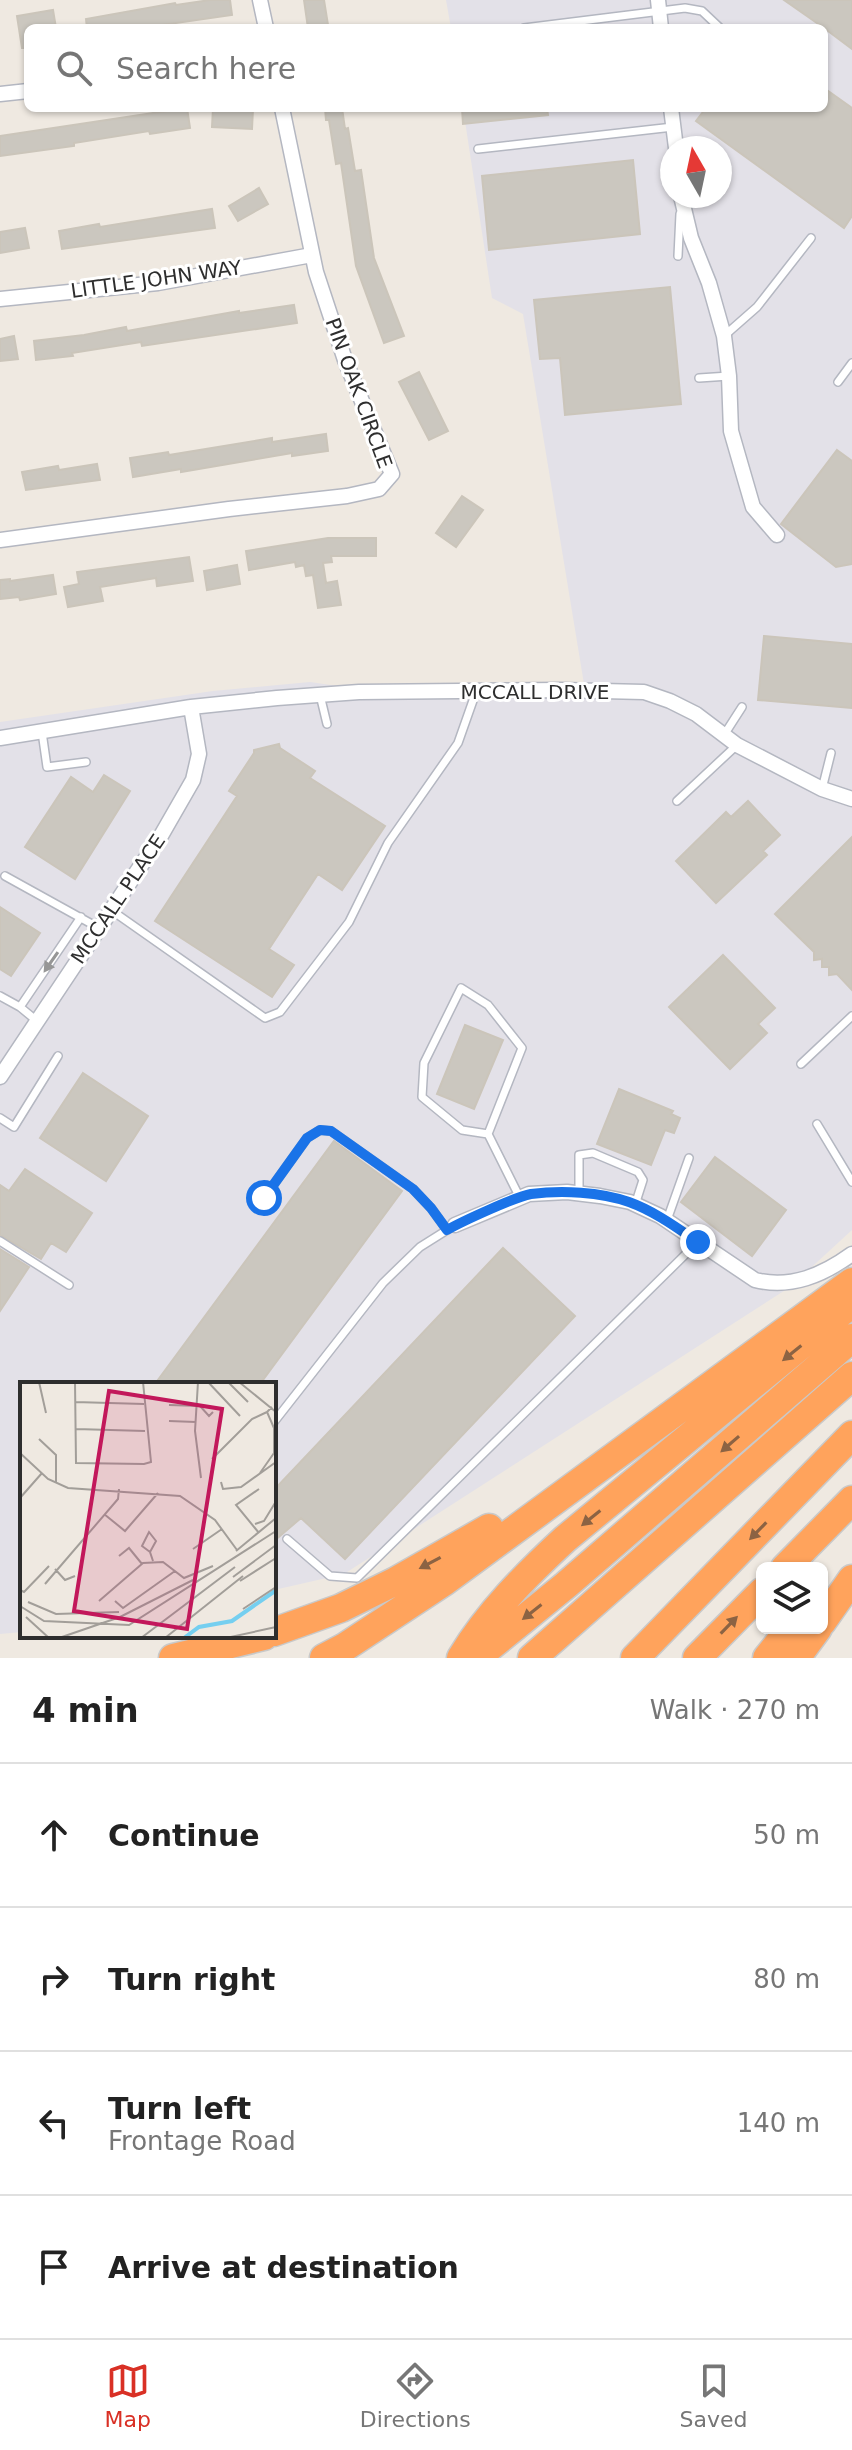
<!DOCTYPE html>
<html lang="en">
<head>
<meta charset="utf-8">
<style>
  :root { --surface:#fff; --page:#f6f6f6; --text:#222; --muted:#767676; --line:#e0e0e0; --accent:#d93025 }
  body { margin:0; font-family:"DejaVu Sans",sans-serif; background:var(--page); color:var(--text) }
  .controls { position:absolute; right:24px; bottom:24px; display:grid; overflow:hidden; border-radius:12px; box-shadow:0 2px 6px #0004 }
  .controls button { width:72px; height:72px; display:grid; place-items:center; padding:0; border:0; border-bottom:2px solid var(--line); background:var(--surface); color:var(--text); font:40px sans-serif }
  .compass { position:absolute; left:660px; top:136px; width:72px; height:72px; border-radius:50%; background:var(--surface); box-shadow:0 2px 6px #0004; rotate:351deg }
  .stop { position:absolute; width:24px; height:24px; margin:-18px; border:6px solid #1a73e8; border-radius:50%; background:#fff }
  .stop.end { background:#1a73e8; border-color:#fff; box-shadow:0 2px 8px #0008 }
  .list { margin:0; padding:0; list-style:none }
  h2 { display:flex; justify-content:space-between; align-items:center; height:104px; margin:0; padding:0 32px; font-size:34px }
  h2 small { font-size:26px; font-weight:400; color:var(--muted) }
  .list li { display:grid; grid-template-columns:52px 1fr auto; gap:24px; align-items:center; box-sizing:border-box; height:144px; padding:0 32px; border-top:2px solid var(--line) }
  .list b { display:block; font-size:30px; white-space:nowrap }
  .list p { margin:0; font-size:26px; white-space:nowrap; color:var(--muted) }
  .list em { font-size:26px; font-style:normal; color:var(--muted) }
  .icon { flex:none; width:44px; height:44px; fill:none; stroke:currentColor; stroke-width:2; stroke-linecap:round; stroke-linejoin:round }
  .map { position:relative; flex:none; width:852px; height:1658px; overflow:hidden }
  .search { position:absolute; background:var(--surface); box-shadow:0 2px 6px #0004; left:24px; right:24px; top:24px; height:88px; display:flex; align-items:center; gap:20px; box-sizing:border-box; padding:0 28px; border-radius:12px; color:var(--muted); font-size:30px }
  .sheet { height:680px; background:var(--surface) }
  nav { display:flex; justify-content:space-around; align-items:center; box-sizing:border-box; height:112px; border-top:2px solid var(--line); background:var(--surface); font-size:22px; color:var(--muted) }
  nav a { display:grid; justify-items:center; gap:4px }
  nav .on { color:var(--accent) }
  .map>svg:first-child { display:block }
  .industrial { fill:#e3e1e8; fill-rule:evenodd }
  .building { fill:#cbc7bf; stroke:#cbc5ba; stroke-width:2 }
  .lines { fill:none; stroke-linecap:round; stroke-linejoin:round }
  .lane-casing { stroke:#b4b7c1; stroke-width:10 }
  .street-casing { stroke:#b4b7c1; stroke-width:17 }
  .highway-casing { stroke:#c9c9c9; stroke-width:31 }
  .lane { stroke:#fff; stroke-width:7 }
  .street { stroke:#fff; stroke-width:14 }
  .highway { stroke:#ffa35c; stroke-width:28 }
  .oneway { fill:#969696 }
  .oneway2 { fill:#8c6343 }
  .route { stroke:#1a73e8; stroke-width:10 }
  .labels { text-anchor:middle; stroke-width:6; stroke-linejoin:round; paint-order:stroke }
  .street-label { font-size:20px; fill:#2e2e2e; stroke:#fff }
  .inset-river { fill:none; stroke:#75cff0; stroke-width:4 }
  .inset-road { fill:none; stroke:#a29e99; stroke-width:2 }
  .view { fill:#c2185b; fill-opacity:0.15; stroke:#c2185b; stroke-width:4 }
  .inset-edge { fill:none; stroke:#2e2e2e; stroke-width:4 }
</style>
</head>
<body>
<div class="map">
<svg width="852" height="1658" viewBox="0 0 852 1658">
  <rect width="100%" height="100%" fill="#efe9e1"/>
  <path class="industrial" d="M446,0H852V1230L790,1287L344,1574L274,1590V1384H22V1632L0,1634V722L213,691L310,682L385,693L584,684L523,314L492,298L463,108H824V28H451ZM672,148H720V196H672Z"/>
  <path class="building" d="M210,0H230L232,15L141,28H87L86,19L175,3L176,5Z
    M304,0H324L328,25L308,28Z
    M784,0H852V49L824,28Z
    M53,10L56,28H28V48H22L17,16Z
    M824,88L852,108V216L844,228L696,121L706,108H824Z
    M187,108L190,128L150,134L149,131L74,143V146L0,156V136Z
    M213,108L253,109L252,129L212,127Z
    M325,108H342L345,129L348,128L355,171L361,170L374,258L404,336L384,343L356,266L341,163L336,164L329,120H326Z
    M462,108H547L548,115L463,124Z
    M633,160L640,234L489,250L482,176Z
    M259,188L268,204L238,221L229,206Z
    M212,209L215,228L62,249L59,231L99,224L100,227Z
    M25,228L29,248L0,253V232Z
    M670,287L681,404L565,415L560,358L540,359L534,300Z
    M294,305L297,323L142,346L141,342L72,353L73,356L36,360L34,341L84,335L126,327L127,331L239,311V313Z
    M14,336L18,359L0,361V339Z
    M419,372L448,431L429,440L399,382Z
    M326,434L328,451L292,456V453L181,472V469L133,477L130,458L168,452L169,455L272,438V442Z
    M837,450L852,461V564L836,567L781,524Z
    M97,464L100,480L26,490L22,472L58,466L59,470Z
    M462,496L483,510L456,547L436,533Z
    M328,538H376V556H331L332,562L323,563L326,583L337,581L341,605L318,608L313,575L306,576L304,565L296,567L295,562L249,570L246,551Z
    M189,557L193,581L157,586L156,578L100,587L103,601L68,607L64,587L79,584L77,572Z
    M237,565L240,584L207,590L204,571Z
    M53,575L56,594L20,600L19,597L0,599V580L10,579V581Z
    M764,636L852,644V708L758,700Z
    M279,744L280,748L315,771L310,778L385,826L342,890L318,874L269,949L294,965L272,997L155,921L237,796L229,791L254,753V750Z
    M104,775L130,791L75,879L25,847L71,777L93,792Z
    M748,801L780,835L763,851L767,855L716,903L676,861L726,812L731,817Z
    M852,837V990L837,974L829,975V967H822V959L814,960V952L775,914Z
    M0,907L40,933L11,976L0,969Z
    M723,955L775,1008L758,1024L767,1033L730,1069L669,1007Z
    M465,1025L503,1040L474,1109L437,1094Z
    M83,1073L148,1116L106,1181L40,1138Z
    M619,1089L673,1111L671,1114L680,1118L674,1133L665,1130L651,1165L597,1144Z
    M334,1141L402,1191L260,1384H155Z
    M715,1157L786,1210L752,1256L681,1202Z
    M25,1169L92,1213L66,1252L51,1243L41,1259L0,1235V1185L9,1191Z
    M503,1248L575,1316L345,1559L301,1518L274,1541V1490Z
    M0,1249L29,1267L0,1311Z"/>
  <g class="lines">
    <g class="lane-casing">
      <path id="lane" d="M524,28L685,8L702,11L720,28
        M478,149L673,127
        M678,256L680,214
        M724,336L757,307L811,238
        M699,378L729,376
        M838,382L852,363
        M320,695L327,724
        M42,732L47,767L86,762
        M724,735L742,707
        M822,789L831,753
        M677,801L737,745
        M5,876L99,928
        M111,910L265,1018L280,1012L349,922L388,843L458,743L476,692
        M0,996L20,1007L37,1021
        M20,1007L81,917
        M801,1064L852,1016
        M0,1118L14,1127L58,1056
        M817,1124L852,1182
        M488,1134L462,1130L422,1097L424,1063L461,988L488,1005L522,1048L488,1134L520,1198
        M579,1194V1155L593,1153L638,1172L643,1180L635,1205
        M264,1198L307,1138L320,1130L331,1131L413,1189L431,1208L447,1230
        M667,1220L689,1158
        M0,1241L69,1285
        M274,1422L383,1283L420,1247L455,1225
        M287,1539L330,1576L357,1578L698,1242"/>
    </g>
    <g class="street-casing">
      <path id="street" d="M260,0L266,28
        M658,0L661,28
        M0,94L28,91
        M671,108L676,148
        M681,196L691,238L709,283L724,336L729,376L731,431L753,507L777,535
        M0,299L158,283L312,255
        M0,540L229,509L347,496L379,489L392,474L345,360L316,272L282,108
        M0,738L191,707L277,698L359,692L560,690L644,692L670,701L696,714L737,745L822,789L852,799
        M0,1077L162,834L193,780L199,754L191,707
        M455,1225L529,1194L567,1192L600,1196L630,1202L660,1216L755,1280C791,1289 823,1275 852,1254"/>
    </g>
    <g class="highway-casing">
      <path id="highway" d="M785,1568L852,1500
        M822,1622L852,1579
        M274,1632L341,1608L396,1581L489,1528
        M173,1658L264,1636
        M324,1658L345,1647L445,1581L852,1282
        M461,1658C489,1612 526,1575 565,1539L846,1308
        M476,1658L566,1585L852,1338
        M532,1658L852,1376
        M635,1658L852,1435
        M697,1658L762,1592
        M767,1658L791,1628
        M796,1658L818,1628"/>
    </g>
    <use href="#lane" class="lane"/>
    <use href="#street" class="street"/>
    <use href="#highway" class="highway"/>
  </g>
  <defs><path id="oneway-solid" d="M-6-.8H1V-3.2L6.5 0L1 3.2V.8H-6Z" transform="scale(2)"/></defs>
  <use class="oneway" href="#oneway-solid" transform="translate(51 962) rotate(125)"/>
  <g class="oneway2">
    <use href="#oneway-solid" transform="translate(792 1353) rotate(141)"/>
    <use href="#oneway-solid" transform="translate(730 1444) rotate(139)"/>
    <use href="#oneway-solid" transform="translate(591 1518) rotate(141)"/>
    <use href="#oneway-solid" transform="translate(758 1531) rotate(134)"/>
    <use href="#oneway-solid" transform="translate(430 1563) rotate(152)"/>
    <use href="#oneway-solid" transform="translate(532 1612) rotate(142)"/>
    <use href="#oneway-solid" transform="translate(729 1625) rotate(-46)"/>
  </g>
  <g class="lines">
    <path class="route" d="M264,1198L307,1138L320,1130L331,1131L413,1189L431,1208L447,1230C463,1221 515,1197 531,1194C562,1190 600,1192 629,1202C654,1211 676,1227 698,1242"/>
  </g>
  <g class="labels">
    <g class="street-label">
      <text transform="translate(156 279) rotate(-8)" y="7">LITTLE JOHN WAY</text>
      <text transform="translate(359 393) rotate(70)" y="7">PIN OAK CIRCLE</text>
      <text x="535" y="699">MCCALL DRIVE</text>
      <text transform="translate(118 899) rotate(-56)" y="7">MCCALL PLACE</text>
    </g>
  </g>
  <g transform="translate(20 1382)">
    <rect width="256" height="256" fill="#efe9e1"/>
    <path class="inset-river" d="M164,256L179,245L212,239L255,209"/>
    <path class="inset-road" d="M19,0L26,31M55,0L56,81L124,82L131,80L123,0M178,0L175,49L181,96M188,0L220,34M208,0L228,20M219,0L256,30M55,20L124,22M149,23L180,24L189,34L193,30M149,39L176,40M56,47L125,49M19,57L36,73V102M0,71L28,97L48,106L160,114L195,138L217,168M192,77L232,37L247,30M240,91L254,71V46L247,30L252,25M201,100L203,107L221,105L256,80M0,116L22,91M84,132L105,149L138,111M235,142L244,139L255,121M239,151L216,123L239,107M173,167L202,147M216,169L256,136M130,170L122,164L129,150L136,159L130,170L133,179M99,174L109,166L122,182M35,187L45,198L55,194M213,195L256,163M220,199L256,176M25,202L98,117L99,107M0,208L4,210L29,184M79,219L123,181L143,180L164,196L193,184M95,219L103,226L155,189M8,220L36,232L99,230M0,224L24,239L109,243L256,149M223,227L256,205M6,235L29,256M39,256L100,235L173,198M121,256L215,185M145,256L223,194M206,256L256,245"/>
    <path class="view" d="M89,9L202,27L167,247L54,229Z"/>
    <rect width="256" height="256" class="inset-edge"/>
  </g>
</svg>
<div class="controls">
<button><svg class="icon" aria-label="layers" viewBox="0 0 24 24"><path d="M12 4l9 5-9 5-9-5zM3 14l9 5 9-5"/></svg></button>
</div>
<svg class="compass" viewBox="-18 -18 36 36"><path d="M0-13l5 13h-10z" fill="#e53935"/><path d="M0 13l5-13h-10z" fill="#767676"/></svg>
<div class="stop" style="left:264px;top:1198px"></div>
<div class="stop end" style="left:698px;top:1242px"></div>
<div class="search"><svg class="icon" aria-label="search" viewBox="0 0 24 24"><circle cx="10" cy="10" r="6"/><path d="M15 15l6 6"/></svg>Search here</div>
</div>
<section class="sheet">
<h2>4 min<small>Walk · 270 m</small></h2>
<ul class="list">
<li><svg class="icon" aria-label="ahead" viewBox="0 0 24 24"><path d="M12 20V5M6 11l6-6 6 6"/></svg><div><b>Continue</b></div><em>50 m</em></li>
<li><svg class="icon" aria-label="right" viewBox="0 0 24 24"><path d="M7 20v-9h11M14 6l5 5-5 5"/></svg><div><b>Turn right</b></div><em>80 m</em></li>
<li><svg class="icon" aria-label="left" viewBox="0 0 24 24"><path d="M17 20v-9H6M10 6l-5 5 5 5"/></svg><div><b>Turn left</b><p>Frontage Road</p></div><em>140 m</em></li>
<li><svg class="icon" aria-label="arrive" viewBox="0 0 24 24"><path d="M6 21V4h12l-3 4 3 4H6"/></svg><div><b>Arrive at destination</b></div></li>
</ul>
</section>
<nav>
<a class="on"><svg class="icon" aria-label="map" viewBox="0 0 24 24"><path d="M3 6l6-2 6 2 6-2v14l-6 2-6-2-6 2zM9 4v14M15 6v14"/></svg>Map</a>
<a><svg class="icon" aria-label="directions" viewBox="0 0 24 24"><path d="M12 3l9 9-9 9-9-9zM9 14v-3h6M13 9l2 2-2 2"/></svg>Directions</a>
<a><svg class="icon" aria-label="saved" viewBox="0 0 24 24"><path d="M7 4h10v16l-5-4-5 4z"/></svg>Saved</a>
</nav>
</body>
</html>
